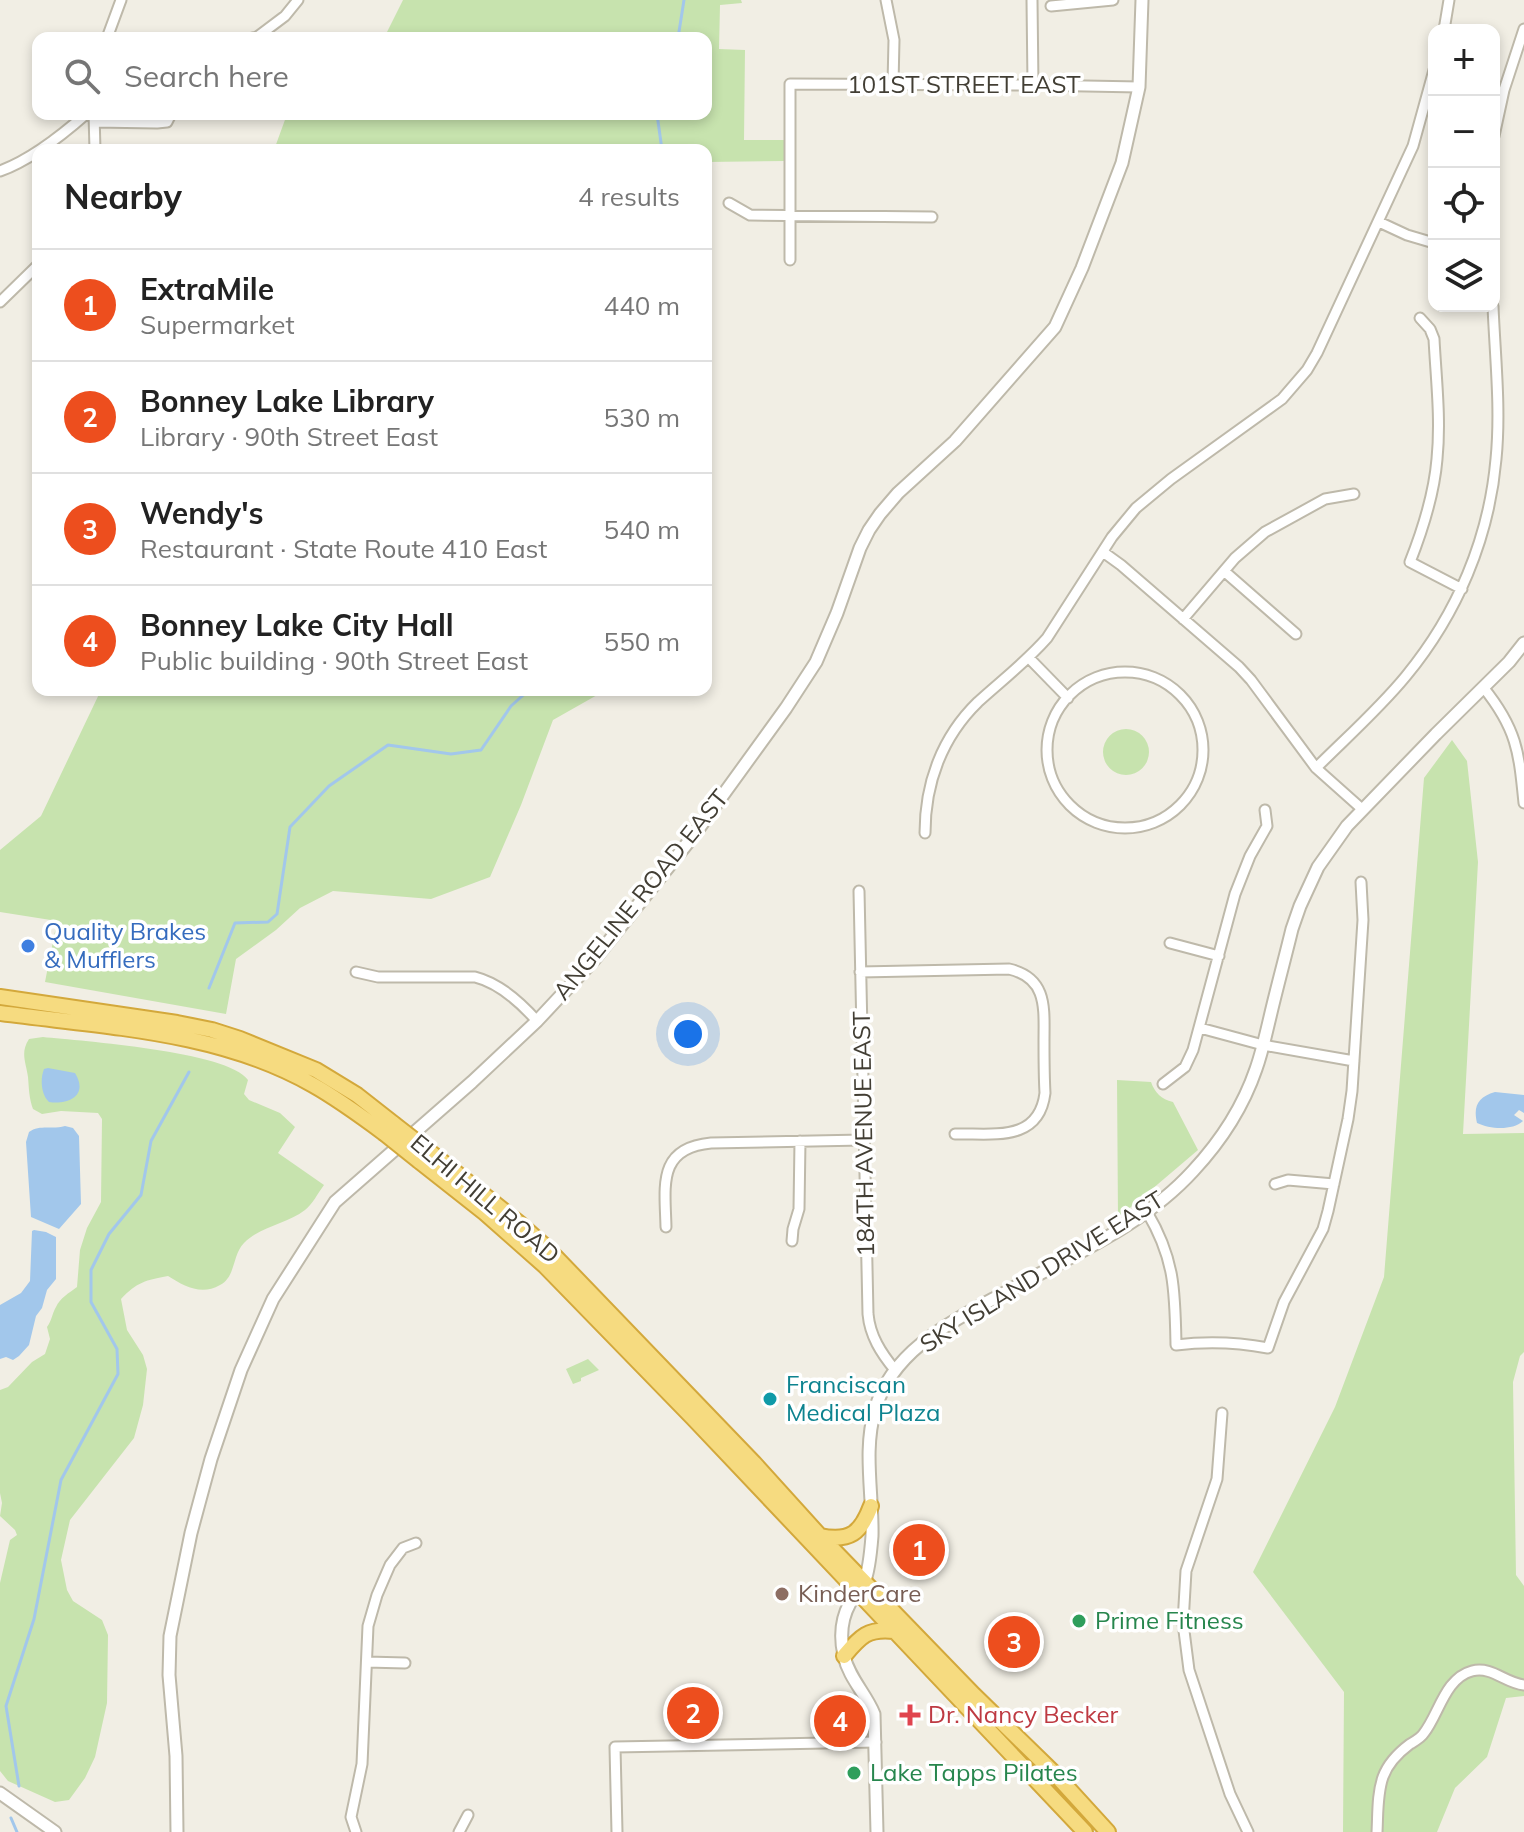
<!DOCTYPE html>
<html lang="en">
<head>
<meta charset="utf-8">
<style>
  :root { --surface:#fff; --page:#f2f2f2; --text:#222; --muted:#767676; --line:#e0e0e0; --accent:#ed4e1e }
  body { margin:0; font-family:Mulish,sans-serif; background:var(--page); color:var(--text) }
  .controls { position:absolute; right:24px; top:24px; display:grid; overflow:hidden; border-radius:16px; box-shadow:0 4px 12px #0003 }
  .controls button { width:72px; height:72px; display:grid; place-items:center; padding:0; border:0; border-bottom:2px solid var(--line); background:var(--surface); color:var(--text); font:40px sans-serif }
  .you { position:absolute; left:688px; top:1034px; width:28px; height:28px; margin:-20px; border:6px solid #fff; border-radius:50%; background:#1a73e8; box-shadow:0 0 0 12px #1a73e833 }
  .badge { display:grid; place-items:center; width:52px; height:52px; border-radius:50%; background:var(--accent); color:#fff; font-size:26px; font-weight:700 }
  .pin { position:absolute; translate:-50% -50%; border:4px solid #fff; box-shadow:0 2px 8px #0006 }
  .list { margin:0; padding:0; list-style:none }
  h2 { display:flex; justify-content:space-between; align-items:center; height:104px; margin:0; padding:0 32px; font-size:34px }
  h2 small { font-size:26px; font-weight:400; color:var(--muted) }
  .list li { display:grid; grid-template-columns:52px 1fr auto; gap:24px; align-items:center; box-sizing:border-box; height:112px; padding:0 32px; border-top:2px solid var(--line) }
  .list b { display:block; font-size:30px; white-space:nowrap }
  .list p { margin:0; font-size:26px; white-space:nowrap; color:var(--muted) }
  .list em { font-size:26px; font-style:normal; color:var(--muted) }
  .icon { flex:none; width:44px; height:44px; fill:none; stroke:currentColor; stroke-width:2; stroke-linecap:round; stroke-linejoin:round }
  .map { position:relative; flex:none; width:1524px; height:1832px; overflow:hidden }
  .search { position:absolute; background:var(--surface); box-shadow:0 4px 12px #0003; left:32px; top:32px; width:680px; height:88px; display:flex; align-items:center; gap:20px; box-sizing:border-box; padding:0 28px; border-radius:16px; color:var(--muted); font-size:30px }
  .panel { position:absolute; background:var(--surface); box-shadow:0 4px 12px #0003; left:32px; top:144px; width:680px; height:552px; border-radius:16px }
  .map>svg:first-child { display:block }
  .green { fill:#c7e3ae }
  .water { fill:#a2c7eb }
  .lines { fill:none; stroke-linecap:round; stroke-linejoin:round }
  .stream { stroke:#a2c7eb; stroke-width:3 }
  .minor-casing { stroke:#beb9aa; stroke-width:13 }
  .tertiary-casing { stroke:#beb9aa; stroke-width:15 }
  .trunk-casing { stroke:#d3a83b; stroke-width:18 }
  .minor { stroke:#fff; stroke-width:9 }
  .tertiary { stroke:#fff; stroke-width:11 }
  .trunk { stroke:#f6db80; stroke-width:14 }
  .trunk-bridge-casing { stroke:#d3a83b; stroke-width:18; stroke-linecap:butt }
  .trunk-bridge { stroke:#f6db80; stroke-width:14 }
  .shop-dot { fill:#3f7fe0; stroke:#fff; stroke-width:3 }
  .culture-dot { fill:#0f9aa8; stroke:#fff; stroke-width:3 }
  .education-dot { fill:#8d6e63; stroke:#fff; stroke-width:3 }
  .leisure-dot { fill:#2e9e5b; stroke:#fff; stroke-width:3 }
  .health-dot { fill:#e0444e; stroke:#fff; stroke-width:3 }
  .labels { text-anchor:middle; stroke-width:7; stroke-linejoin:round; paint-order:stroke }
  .street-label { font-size:24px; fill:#423e34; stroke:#fff }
  .shop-label { font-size:24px; fill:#366cbe; stroke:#fff; text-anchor:start }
  .culture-label { font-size:24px; fill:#0d838f; stroke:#fff; text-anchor:start }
  .education-label { font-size:24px; fill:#785e54; stroke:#fff; text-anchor:start }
  .leisure-label { font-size:24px; fill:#27864d; stroke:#fff; text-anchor:start }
  .health-label { font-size:24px; fill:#be3a42; stroke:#fff; text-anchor:start }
</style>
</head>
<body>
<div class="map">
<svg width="1524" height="1832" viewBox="0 0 1524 1832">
  <rect width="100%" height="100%" fill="#f1eee4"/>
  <path class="green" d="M403,0H741L742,3L720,5L719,49L745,50L744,140H785V161L706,162V150H274L286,117L294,114H706V38H384Z
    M101,690H606L553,720L521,805L490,877L431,899L333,891L300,908L276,930L236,959L226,1014L45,982L57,921L0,912V850L41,816Z
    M1103 752a23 23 0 1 1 46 0a23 23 0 1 1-46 0Z
    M1452,740L1467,761L1478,862L1463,1134L1524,1133V1352L1520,1356L1513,1382L1516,1575L1524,1586V1696L1506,1698L1487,1757L1455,1788L1437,1832H1343L1344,1692L1253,1572L1335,1407L1384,1277L1424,778Z
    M43,1037C81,1041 228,1051 248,1080L244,1094L249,1100L280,1113L295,1127L278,1153L324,1185C318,1193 312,1205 305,1210C287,1224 261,1226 244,1243C232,1255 236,1277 220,1285C201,1296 184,1286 168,1276C146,1280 137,1282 121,1299L127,1330L143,1355L147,1369L143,1405L134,1438L70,1520L61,1560L67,1590L73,1601L102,1620L108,1635L107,1703L95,1757L85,1778L69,1800L55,1802L8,1781L0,1771V1583L10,1540L17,1535L15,1530L0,1516L2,1503L0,1493V1390L8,1387L32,1362L45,1354L50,1339L47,1327C52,1320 52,1314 56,1307C60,1298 69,1293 77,1287L80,1250L87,1228L101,1202L102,1119L98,1113L61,1111L42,1114L33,1109C29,1098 29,1089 28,1077C26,1062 20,1053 29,1039Z
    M1117,1080L1151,1082C1155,1093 1161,1099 1173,1102L1198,1150L1118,1218Z
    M588,1359L599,1370L581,1378V1381L573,1384L566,1369Z"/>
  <path class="water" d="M48,1068L75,1073C89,1096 68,1105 49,1102C41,1094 40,1079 44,1069Z
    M1495,1092L1524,1095V1113L1519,1110L1514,1115L1523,1121C1512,1131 1490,1129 1477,1123C1473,1106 1478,1097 1495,1092Z
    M65,1126L73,1128L79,1136L81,1204L59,1229L31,1217L26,1142L29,1132C40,1124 53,1130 65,1126Z
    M34,1230L46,1232L56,1237V1279L47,1290L42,1308L36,1316L29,1345L19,1356L13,1360L6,1357L0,1359V1305L21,1293L30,1281L32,1231Z"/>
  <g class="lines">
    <path class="stream" d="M678,38L684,0
      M657,114L662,150
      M209,988L235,923L268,922L277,914L290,827L329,786L388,745L451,754L481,750L511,706L529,690
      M19,1786L6,1706L34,1619L61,1480L118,1374L117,1349L91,1302V1270L109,1234L141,1195L151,1141L189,1072
      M11,1818L17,1832"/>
    <g class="minor-casing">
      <path id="minor" d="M886,0L894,40L893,84
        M1032,0L1033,85
        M1051,6L1113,0
        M1444,30L1449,0
        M107,38L121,0
        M252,38L257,37L285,16L298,0
        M94,114L95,150
        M95,122L157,123L167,122L171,114
        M1494,136L1504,90L1524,29
        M0,171C31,160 61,136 86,114
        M729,203L750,215L932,217
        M1379,222L1407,235L1434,243
        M790,260V84L1033,85L1139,87
        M0,302L38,265
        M1420,318L1430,329L1434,339C1436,378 1441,419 1437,459C1434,495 1423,529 1410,562L1462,589
        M1103,552L1121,565L1239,667L1251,680L1316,768L1362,809
        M1224,571L1296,634
        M1183,619L1235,558L1265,532L1325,499L1354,494
        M1029,658L1068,698
        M1047 750a78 78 0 1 1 156 0a78 78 0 1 1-156 0Z
        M1483,687C1517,729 1519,752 1524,803
        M1316,768C1346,738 1379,709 1406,676C1457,614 1489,539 1496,459C1501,409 1495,356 1493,306
        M925,833C925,783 942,737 978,702C1001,681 1026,662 1047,638L1112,537L1136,508L1171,479L1282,399L1307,370L1317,353L1413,146L1434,70
        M859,891L868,1314C870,1336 881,1353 895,1370
        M1170,943L1219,956
        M356,972L378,977H475C499,983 521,1003 537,1021
        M860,972L1009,969C1048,978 1044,1009 1044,1041C1044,1059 1044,1076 1045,1093C1039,1143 992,1133 955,1134
        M1200,1028L1263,1045L1354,1061
        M1163,1084L1185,1067L1193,1050L1235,894L1250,856L1267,826L1265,810
        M1275,1184L1288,1180L1334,1184
        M1147,1212C1175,1259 1175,1291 1176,1345C1208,1341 1236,1342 1268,1348L1284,1302L1323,1229L1328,1211L1348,1119L1352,1091L1363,920L1361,882
        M666,1227C665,1186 657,1148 711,1143L863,1140
        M792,1241L793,1229L799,1209L800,1141
        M1222,1413L1217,1479L1186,1571L1183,1623L1189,1670L1230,1794L1248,1832
        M367,1662L405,1663
        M356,1832L351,1817L362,1764L368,1626L377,1595L390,1565L403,1548L416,1543
        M459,1832L468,1815
        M617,1832L615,1747L876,1742
        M1377,1832C1378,1814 1377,1794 1383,1777C1388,1763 1398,1753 1410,1744C1415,1741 1421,1738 1424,1733C1439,1714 1445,1678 1472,1671C1492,1666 1505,1683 1524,1685"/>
    </g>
    <g class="tertiary-casing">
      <path id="tertiary" d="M0,1793L55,1832
        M177,1832L176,1756L169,1675L170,1636L191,1533L211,1459L241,1370L273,1299L335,1202L472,1082L537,1021L593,961L694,835L786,708L816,662L837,613L860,548L869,530L880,514L898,493L955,441L1055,327L1082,268L1122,163L1139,87L1142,0
        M877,1832L874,1714C866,1694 849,1678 844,1656C840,1638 841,1619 850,1603C854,1596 861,1590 864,1583C869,1571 871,1549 872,1536C873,1494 863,1450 875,1410C892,1349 955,1320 1006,1292C1070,1256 1143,1226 1193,1171C1220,1142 1243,1107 1256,1069C1262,1052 1266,1034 1270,1017C1277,987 1285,958 1292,929L1300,906L1318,867L1347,826L1436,734L1509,662L1524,643"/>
    </g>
    <g class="trunk-casing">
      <path id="trunk" d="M0,997L177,1023L212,1030L240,1039L316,1070L357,1095L394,1124
        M0,1013C105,1027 219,1031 313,1085C338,1099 361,1116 384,1133
        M430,1152L519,1223L547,1248L754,1463L820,1536L974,1695L1055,1774L1108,1832
        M419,1161L485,1213L545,1266L694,1419L1085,1832
        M820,1536C850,1542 861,1533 871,1506
        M844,1656C860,1637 867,1628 894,1631"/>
    </g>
    <use href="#minor" class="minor"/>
    <use href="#tertiary" class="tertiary"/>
    <use href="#trunk" class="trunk"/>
    <g class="trunk-bridge-casing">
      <path id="trunk-bridge" d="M394,1124L430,1152
        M384,1133L419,1161"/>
    </g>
    <use href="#trunk-bridge" class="trunk-bridge"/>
  </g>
  <circle class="shop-dot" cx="28" cy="946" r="8"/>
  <circle class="culture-dot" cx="770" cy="1399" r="8"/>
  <circle class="education-dot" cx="782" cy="1594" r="8"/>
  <g class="leisure-dot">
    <circle cx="1079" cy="1621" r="8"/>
    <circle cx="854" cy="1773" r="8"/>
  </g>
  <path class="health-dot" d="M906 1703h8v8h8v8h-8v8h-8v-8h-8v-8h8z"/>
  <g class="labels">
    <g class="street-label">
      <text x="964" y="93">101ST STREET EAST</text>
      <text transform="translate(641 895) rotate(-51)" y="8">ANGELINE ROAD EAST</text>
      <text transform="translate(864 1134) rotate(-91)" y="8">184TH AVENUE EAST</text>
      <text transform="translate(485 1199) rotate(40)" y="8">ELHI HILL ROAD</text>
      <text transform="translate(1042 1272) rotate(-32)" y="8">SKY ISLAND DRIVE EAST</text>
    </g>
    <g class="shop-label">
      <text x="44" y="940">Quality Brakes<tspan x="44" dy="28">&amp; Mufflers</tspan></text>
    </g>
    <g class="culture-label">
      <text x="786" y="1393">Franciscan<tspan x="786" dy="28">Medical Plaza</tspan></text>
    </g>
    <g class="education-label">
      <text x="798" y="1602">KinderCare</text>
    </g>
    <g class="leisure-label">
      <text x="1095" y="1629">Prime Fitness</text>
      <text x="870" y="1781">Lake Tapps Pilates</text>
    </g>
    <g class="health-label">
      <text x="928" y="1723">Dr. Nancy Becker</text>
    </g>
  </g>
</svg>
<div class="controls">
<button>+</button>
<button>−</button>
<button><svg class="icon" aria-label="locate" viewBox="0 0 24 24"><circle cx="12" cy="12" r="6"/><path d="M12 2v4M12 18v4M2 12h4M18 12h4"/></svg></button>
<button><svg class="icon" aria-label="layers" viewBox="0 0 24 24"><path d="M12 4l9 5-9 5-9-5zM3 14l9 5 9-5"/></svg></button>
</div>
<div class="you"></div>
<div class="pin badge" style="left:919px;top:1550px">1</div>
<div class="pin badge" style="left:693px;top:1713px">2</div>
<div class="pin badge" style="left:1014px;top:1642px">3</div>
<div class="pin badge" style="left:840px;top:1721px">4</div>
<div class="search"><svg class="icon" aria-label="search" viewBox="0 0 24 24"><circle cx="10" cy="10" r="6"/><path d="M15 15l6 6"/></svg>Search here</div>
<section class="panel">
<h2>Nearby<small>4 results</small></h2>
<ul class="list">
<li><span class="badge">1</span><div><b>ExtraMile</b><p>Supermarket</p></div><em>440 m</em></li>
<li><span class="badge">2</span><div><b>Bonney Lake Library</b><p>Library · 90th Street East</p></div><em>530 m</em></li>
<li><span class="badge">3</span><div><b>Wendy's</b><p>Restaurant · State Route 410 East</p></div><em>540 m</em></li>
<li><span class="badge">4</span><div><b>Bonney Lake City Hall</b><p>Public building · 90th Street East</p></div><em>550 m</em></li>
</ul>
</section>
</div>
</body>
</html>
